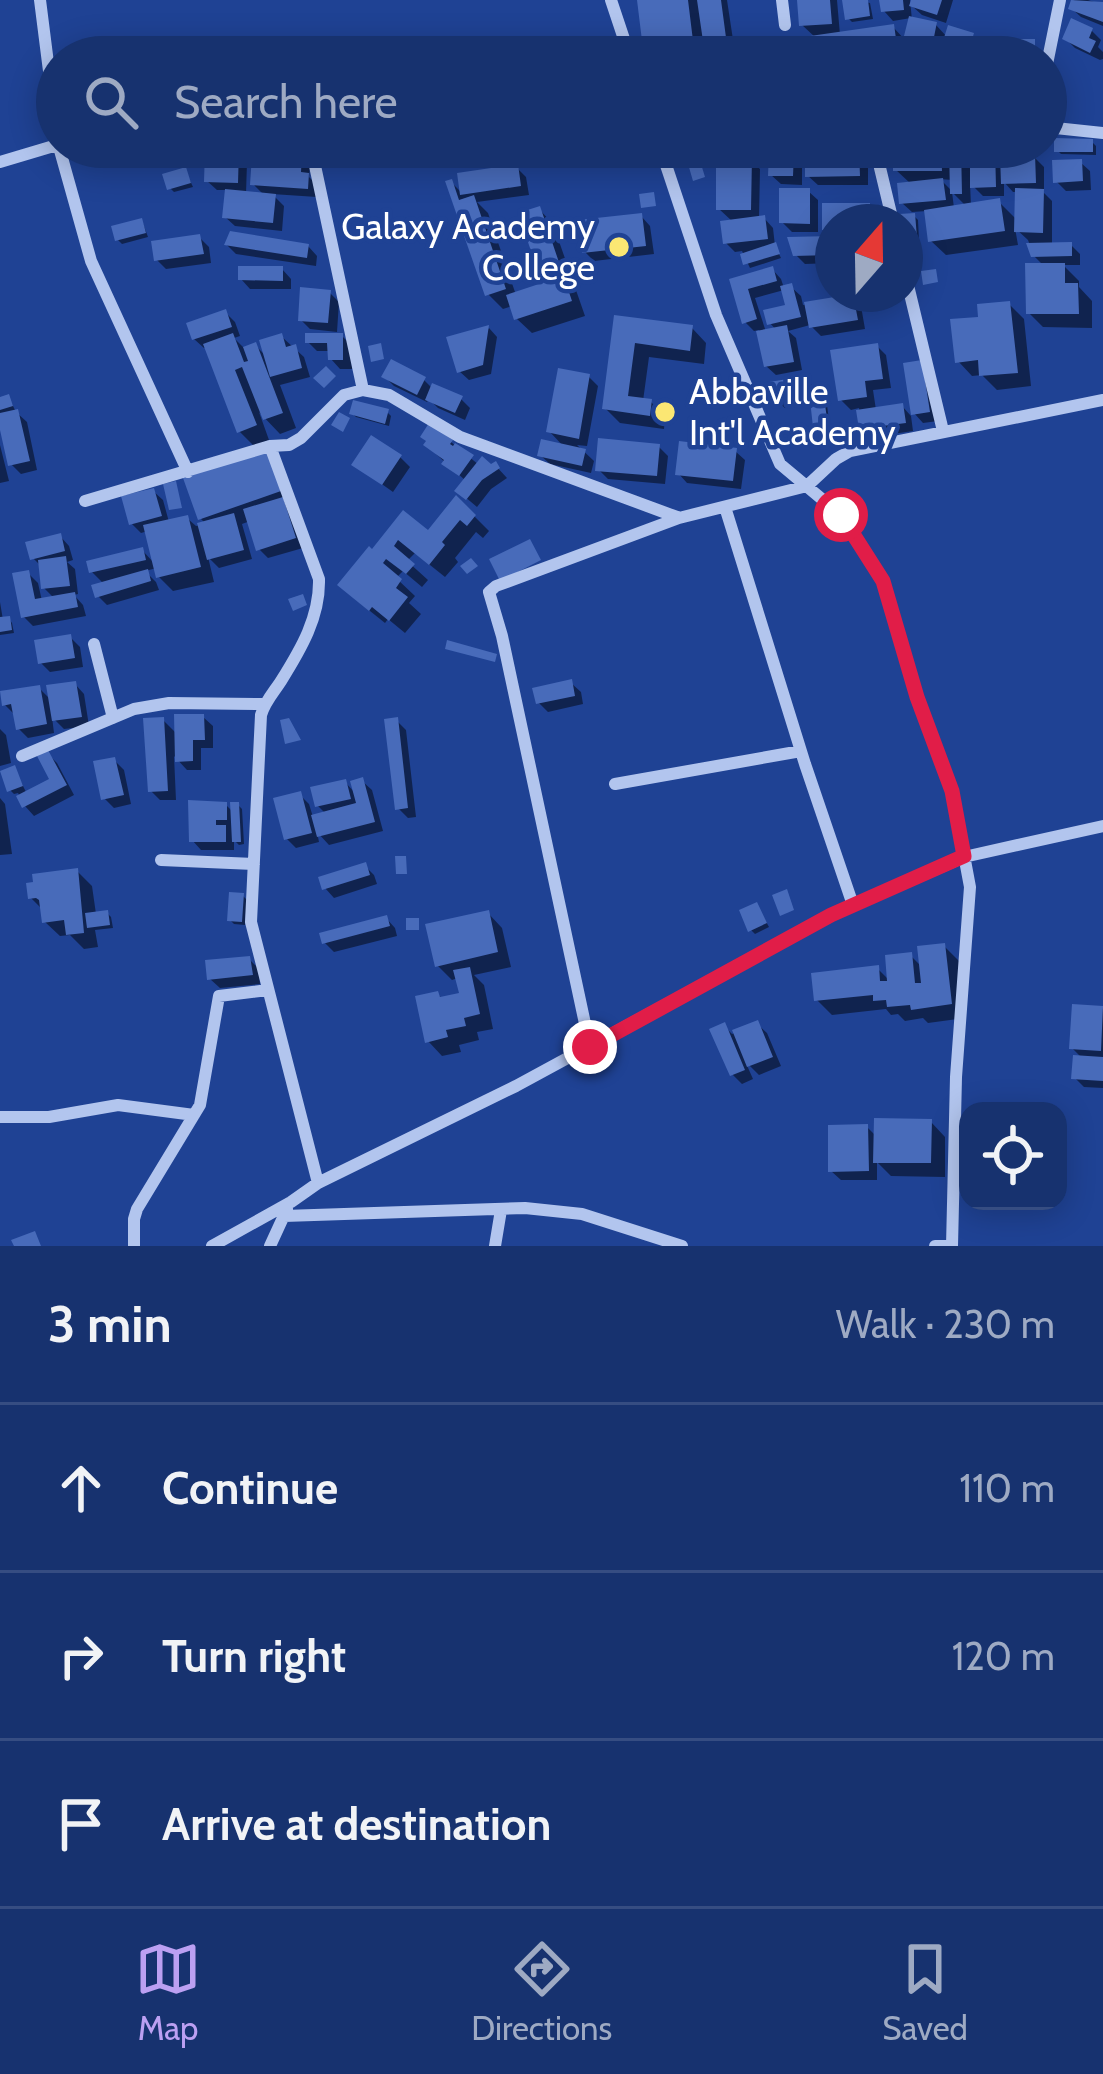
<!DOCTYPE html>
<html lang="en">
<head>
<meta charset="utf-8">
<style>
  :root { --surface:#17326f; --page:#203a74; --text:#f1f3f6; --muted:#9eaac3; --line:#364d82; --accent:#bca0f2 }
  body { margin:0; font-family:Cabin,sans-serif; background:var(--page); color:var(--text) }
  .controls { position:absolute; right:36px; bottom:36px; display:grid; overflow:hidden; border-radius:24px; box-shadow:0 6px 30px #0003 }
  .controls button { width:108px; height:108px; display:grid; place-items:center; padding:0; border:0; border-bottom:3px solid var(--line); background:var(--surface); color:var(--text); font:60px sans-serif }
  .compass { position:absolute; left:815px; top:204px; width:108px; height:108px; border-radius:50%; background:var(--surface); box-shadow:0 6px 30px #0003; rotate:20deg }
  .stop { position:absolute; width:36px; height:36px; margin:-27px; border:9px solid #e11d48; border-radius:50%; background:#fff }
  .stop.end { background:#e11d48; border-color:#fff; box-shadow:0 3px 12px #0008 }
  .list { margin:0; padding:0; list-style:none }
  h2 { display:flex; justify-content:space-between; align-items:center; height:156px; margin:0; padding:0 48px; font-size:51px }
  h2 small { font-size:39px; font-weight:400; color:var(--muted) }
  .list li { display:grid; grid-template-columns:78px 1fr auto; gap:36px; align-items:center; box-sizing:border-box; height:168px; padding:0 48px; border-top:3px solid var(--line) }
  .list b { display:block; font-size:45px; white-space:nowrap }
  .list em { font-size:39px; font-style:normal; color:var(--muted) }
  .icon { flex:none; width:66px; height:66px; fill:none; stroke:currentColor; stroke-width:2; stroke-linecap:round; stroke-linejoin:round }
  .map { position:relative; flex:none; width:1103px; height:1246px; overflow:hidden }
  .search { position:absolute; background:var(--surface); box-shadow:0 6px 30px #0003; left:36px; right:36px; top:36px; height:132px; display:flex; align-items:center; gap:30px; box-sizing:border-box; padding:0 42px; border-radius:66px; color:var(--muted); font-size:45px }
  .sheet { height:660px; background:var(--surface) }
  nav { display:flex; justify-content:space-around; align-items:center; box-sizing:border-box; height:168px; border-top:3px solid var(--line); background:var(--surface); font-size:33px; color:var(--muted) }
  nav a { display:grid; justify-items:center; gap:6px }
  nav .on { color:var(--accent) }
  .map>svg:first-child { display:block }
  .shadow { fill:#0007; fill-rule:evenodd }
  .building { fill:#486bba }
  .lines { fill:none; stroke-linecap:round; stroke-linejoin:round }
  .minor { stroke:#b2c5ee; stroke-width:12 }
  .route { stroke:#e11d48; stroke-width:15 }
  .poi-dot { fill:#fbe773; stroke:#1f4294; stroke-width:4.5 }
  .labels { text-anchor:middle; stroke-width:9; stroke-linejoin:round; paint-order:stroke }
  .poi-label { font-size:36px; fill:#fff; stroke:#1f4294; text-anchor:end }
</style>
</head>
<body>
<div class="map">
<svg width="1103" height="1246" viewBox="0 0 1103 1246">
  <rect width="100%" height="100%" fill="#1f4294"/>
  <path class="shadow" d="M640,0H727L735,53L716,56L705,45L707,57H647Z
    M800,0H837L840,35L893,27L906,41L907,37L910,57H809L816,38L802,25Z
    M856,0L870,3L873,19L852,22L848,18Z
    M882,0H910L912,20L936,25L947,37L973,36L982,45L979,57H942L943,50L917,44L907,35L911,18L893,21L884,11Z
    M914,0H953L946,23L922,15L912,6Z
    M1074,0H1088L1103,5V26L1081,17L1071,8Z
    M1092,31L1101,40L1098,47L1103,52V59L1100,60L1075,48L1065,38Z
    M1092,142L1096,146V155L1061,154L1057,150Z
    M896,147H940L952,159L960,148L973,160V147H994L1005,158L1034,157L1044,167V193L1052,201V245H1071L1080,254V265H1063L1079,281V287L1092,301V328L1043,327L1029,313L1044,266L1034,256L1028,240L1015,228L1018,245L946,255L931,241L927,211L912,212L902,203L911,184L896,170ZM940,179L952,180L953,192ZM1004,182L1013,192H1018L1017,220L999,202L971,206L970,183L983,196H1004ZM952,192L966,206L954,208Z
    M237,152L247,162L246,194L265,196L253,184L301,156L310,165L309,177L317,185V197L272,194L284,206L282,231L235,226L225,217L228,190H217L207,181Z
    M858,152L868,161V185H818L808,176Z
    M793,155L802,165V185L781,184L771,175Z
    M750,160L760,169L759,219L764,218L773,228L775,246L781,258L750,268L742,251L735,252L726,243L733,222L719,209Z
    M1080,162L1090,171L1091,190L1066,191L1056,181Z
    M517,168L526,177L529,195L477,202L488,213L516,295L546,285L539,209L553,224L585,316L532,333L517,319L512,306L503,309L488,294L451,182L463,194Z
    M185,170L193,187L174,192L170,188Z
    M808,191L818,200V232H792L782,222Z
    M825,206H869L879,216V222H833V236L825,229Z
    M641,216L650,226L654,254L594,261L585,252Z
    M914,216L918,220L919,241L907,242L905,222H902Z
    M142,221L148,237L122,244L118,240Z
    M199,237L209,247L211,263L166,269L157,260Z
    M833,239V263L805,264L795,254Z
    M227,245L308,246L317,256L316,266L236,254Z
    M282,269L291,279V289H250L241,279Z
    M772,269L781,279L784,288L791,287L801,296L803,305L852,297L861,306L865,329L821,336L810,325L788,331L796,338L802,370L776,375L766,366L759,330L754,331L745,322L733,281ZM784,290L788,307L770,323L776,330L766,332L755,298Z
    M330,293L339,302L337,332L310,329L301,320Z
    M1009,304L1024,319L1031,386L997,390L982,375L972,376L958,361L982,319Z
    M226,313L235,322L240,336L234,338L245,349L255,345L267,357L282,337L304,357L310,377L280,385L296,428L280,434L259,412L269,440L254,446L239,431L208,347L204,348L194,339Z
    M617,318L692,328L706,343L704,364L649,357L643,401H650L665,416L664,429L620,423L605,408Z
    M489,328L497,337L491,374L469,380L459,371Z
    M342,336L351,345L352,369H340L331,359V351H317L308,342Z
    M877,346L886,355L891,388L873,390L876,410L902,406L911,416L913,431L872,437L862,428L859,408L851,410L841,400Z
    M921,363L938,421L923,423L914,413Z
    M385,377L424,380L433,389L461,399L470,408L465,420L438,408L429,399L427,402L394,386Z
    M589,377L598,386L587,446L577,445L594,461L591,473L550,464L540,455L565,448L549,431Z
    M806,379L815,388L818,402L823,401L827,405L830,428L820,429L816,425L813,403L785,408L775,399Z
    M9,398L16,412L27,422L37,470L21,474L11,464L0,416V400Z
    M387,412L391,416L389,426L356,417L352,413Z
    M451,442L479,465L491,467L495,465L507,478L491,489L477,507L458,491L466,481L436,454Z
    M0,445L9,481L0,483Z
    M659,447L668,456L665,484L608,479L599,470Z
    M735,451L745,460L741,489L687,483L678,473Z
    M266,452L303,548L268,558L259,549L250,521L242,524L252,559L219,568L208,557L214,582L173,591L158,576L157,568L145,571L156,582L159,590L107,605L98,596L105,585L92,572L142,550L155,564L148,531L141,533L131,523L153,491L163,500L169,522L187,518L196,526L206,524L201,519Z
    M400,457L410,467L393,492L355,465Z
    M457,499L489,531L483,538L476,532L455,558L458,562L445,577L415,553L407,561L428,580L422,587L403,571L396,578L415,596L409,603L421,614L405,633L388,619L385,623L355,599L372,553L404,514L428,534Z
    M60,536L69,546L73,560L67,562L75,569L78,594L74,595L83,605L86,616L33,626L23,616L28,573L38,583L42,601L55,599L44,588L42,567L33,558Z
    M0,602L3,620L9,619L12,623L14,633L0,635Z
    M70,637L80,647L83,667L50,672L41,663Z
    M571,683L581,692L583,704L548,712L538,702Z
    M75,684L84,694L89,726L64,729L52,717L54,733L28,738L18,728L16,716L5,705L39,688L52,701Z
    M203,717L213,726V748H201V770H187L174,756L176,800H160L151,791L163,720L177,734Z
    M397,721L406,730L416,817L408,818L398,808Z
    M0,729L6,735L11,763L0,766Z
    M48,754L57,763L74,795L34,816L25,806L18,793L14,794L10,790L14,768L27,794L53,780Z
    M114,760L124,770L131,804L114,808L104,798Z
    M362,781L372,790L383,831L329,845L317,832L319,842L296,848L287,839L300,795L309,804L313,817L326,814L318,806L345,782L356,794Z
    M0,798L5,804L12,854L0,855Z
    M226,805L234,813L238,805L242,809L244,844L239,845L234,840V850H201L192,840Z
    M365,866L374,875L377,884L334,898L325,888Z
    M77,871L92,886L96,914L107,913L111,917L113,928L95,930L98,947L84,949L70,935L60,936L45,922L44,911L31,898Z
    M243,896L247,900L245,925L234,924L230,920Z
    M757,905L769,927L755,934L751,930Z
    M488,913L502,928L511,967L474,975L484,985L493,1029L477,1032L479,1040L459,1045L461,1052L442,1056L428,1041L437,994L443,999L463,995L458,978L452,980L437,965Z
    M386,918L395,928L397,936L334,952L325,943Z
    M944,946L959,961L965,1018L928,1023L923,1018L905,1021L898,1014L891,1015L886,1009L832,1015L817,1000L877,968L890,981L911,956L922,967Z
    M249,959L258,968L260,984L220,988L210,979Z
    M1075,1007L1103,1009V1088L1084,1087L1075,1078L1082,1058L1072,1048Z
    M757,1024L767,1033L781,1066L759,1075L745,1061L753,1079L742,1084L732,1074L724,1026L732,1034Z
    M931,1122L945,1137V1177L891,1176L877,1162V1180H841L831,1171L867,1127L877,1137Z"/>
  <path class="building" d="M637,0H688L695,57H644Z
    M697,0H721L727,45L704,48Z
    M797,0H830L832,24L799,26Z
    M842,0H868L870,16L845,20Z
    M879,0H903L904,10L881,12Z
    M911,0H942L937,15L909,6Z
    M1071,0L1103,2V22L1068,9Z
    M909,16L937,22L933,42L904,36Z
    M1071,18L1093,28L1089,38L1096,41L1090,53L1062,39Z
    M894,24L898,54L880,57H806L803,37Z
    M948,25L974,33L967,57H938Z
    M1020,39H1035V57H1019Z
    M1054,138L1093,139V152H1054Z
    M893,147H941L942,171H893Z
    M949,147H961L962,194H950Z
    M970,147H995L996,187L970,188Z
    M205,148L239,149L238,183L204,182Z
    M805,149H859L860,176L805,177Z
    M769,151L794,152L793,176H768Z
    M288,152L302,153L301,172L309,173L308,189L250,185L252,155L287,157Z
    M698,154L705,177L693,181L686,157Z
    M1035,154L1036,183L1001,184L1000,155Z
    M716,156L752,157L751,210H716Z
    M1082,159L1083,181L1053,183L1052,160Z
    M518,164L521,186L460,195L457,173Z
    M186,167L191,183L167,190L162,174Z
    M943,178L946,200L899,204L897,183Z
    M452,179L459,200L474,195L506,289L485,296L445,181Z
    M779,188H810V224L779,223Z
    M1015,188L1044,189L1043,233L1014,232Z
    M225,189L276,194L273,223L222,218Z
    M654,192L656,206L641,208L639,194Z
    M1000,198L1005,231L928,242L924,210Z
    M822,203H870V222H833V230H822Z
    M540,206L572,301L514,320L506,295L542,283L518,213Z
    M642,213L646,246L582,253L578,220Z
    M915,213L917,238L905,239V222H899V214Z
    M765,215L768,239L723,244L720,221Z
    M142,218L146,233L115,241L111,226Z
    M230,231L309,244L307,258L224,245Z
    M200,234L204,254L154,261L151,241Z
    M833,236V255L793,256L787,237Z
    M776,242L780,254L743,265L740,254Z
    M1072,242V256L1031,257L1026,243Z
    M1025,263H1065V283H1078L1079,314H1026Z
    M238,266H283V281L238,280Z
    M773,266L777,281L748,289L757,319L742,324L729,279Z
    M936,269L938,282L923,285L921,271Z
    M792,283L801,317L767,325L763,310L785,305L780,286Z
    M300,287L331,290L328,323L298,321Z
    M853,294L858,320L809,328L804,302Z
    M1010,301L1018,373L979,376L978,360L955,363L950,319L978,317L977,304Z
    M226,309L232,327L192,340L186,323Z
    M614,315L693,325L690,351L635,343L628,396L652,399L650,416L602,409Z
    M489,325L483,365L457,373L446,337Z
    M787,325L794,362L764,367L756,331Z
    M233,333L244,362L248,361L243,347L256,342L283,413L263,420L242,367L235,370L257,425L237,433L203,344Z
    M282,333L286,347L296,344L302,368L270,377L259,340Z
    M305,333H343V360H328L327,343H305Z
    M381,343L384,359L371,362L368,346Z
    M878,343L883,379L865,381L867,397L838,401L830,350Z
    M391,359L426,377L417,395L381,377Z
    M922,360L930,412L911,415L903,363Z
    M326,366L336,376L324,388L313,378Z
    M558,368L590,374L579,439L546,432Z
    M807,376L810,394L772,400L769,382Z
    M432,383L463,396L455,413L425,400Z
    M9,394L13,406L0,410V397Z
    M824,398L828,425L813,427L810,400Z
    M353,400L389,409L385,424L349,414Z
    M903,403L906,423L859,429L856,410Z
    M18,409L30,461L8,466L0,430V413Z
    M339,412L350,418L343,432L331,425Z
    M429,423L453,440L450,444L453,446L455,443L474,455L459,476L441,464L444,460L423,445L426,441L420,437Z
    M371,435L402,455L382,485L351,465Z
    M598,438L660,444L657,476L595,471Z
    M541,439L586,449L582,466L537,456Z
    M679,441L737,448L733,481L675,475Z
    M267,449L281,491L198,520L183,478Z
    M482,456L491,464L496,461L500,468L482,480L466,500L454,491Z
    M176,481L182,508L169,510L163,484Z
    M154,488L162,516L129,525L121,496Z
    M456,495L476,515L467,526L460,520L442,542L445,545L429,565L398,540L394,546L415,564L406,574L386,559L383,563L402,579L396,588L408,597L389,621L372,607L369,611L337,585L369,546L372,549L403,510L428,530Z
    M283,497L296,538L256,551L243,509Z
    M234,513L244,550L207,560L197,523Z
    M188,515L201,567L156,578L143,525Z
    M61,533L65,551L30,560L25,542Z
    M530,539L541,560L500,581L489,559Z
    M143,547L146,560L89,573L86,561Z
    M66,556L70,586L41,589L38,560Z
    M471,558L478,566L467,574L460,566Z
    M148,569L151,581L95,598L91,585Z
    M29,570L35,599L75,592L78,607L21,618L12,573Z
    M303,594L307,605L293,611L288,599Z
    M10,616L12,630L0,632V617Z
    M71,634L75,658L38,664L34,640Z
    M447,640L497,654L495,662L445,649Z
    M572,679L575,696L536,704L532,688Z
    M76,681L82,717L52,721L46,685Z
    M40,685L47,724L16,730L11,704L2,706L0,691Z
    M174,714H204L205,740H193V761L175,762Z
    M164,717L168,791L148,792L143,718Z
    M398,717L408,808L395,810L384,719Z
    M289,718L301,740L285,744L280,720Z
    M48,750L67,785L22,808L16,796L49,779L37,756Z
    M115,757L124,795L101,800L93,761Z
    M15,765L23,786L7,792L0,771Z
    M363,777L375,822L317,837L311,815L356,803L350,781Z
    M346,779L351,799L315,807L310,787Z
    M301,791L312,833L284,840L273,798Z
    M188,800L227,802V820H216V825H226V842H189Z
    M230,802H239L241,842H232Z
    M395,856H406L407,874H396Z
    M366,862L370,875L322,890L318,877Z
    M78,868L84,933L66,935L64,920L42,923L39,900L36,898L28,899L26,883L33,882L32,874Z
    M787,889L794,910L780,916L772,895Z
    M229,892L244,893L242,922L227,921Z
    M757,902L767,923L748,932L739,910Z
    M108,910L110,925L87,928L85,913Z
    M489,910L498,952L435,967L425,924Z
    M387,915L390,926L322,944L319,933Z
    M406,918H419V930H406Z
    M945,943L952,1004L911,1010L910,1005L887,1007L886,1000L873,1001V995L814,1001L811,973L879,965L880,981H887L885,955L912,952L915,983H921L917,946Z
    M250,956L253,975L207,980L205,960Z
    M470,967L480,1014L464,1018L466,1026L446,1030L448,1037L425,1043L415,996L438,991L440,997L459,993L453,970Z
    M1072,1004L1103,1006L1101,1051L1069,1049Z
    M758,1020L773,1057L747,1067L732,1030Z
    M725,1022L745,1070L730,1076L709,1029Z
    M1073,1055L1103,1057V1081L1071,1079Z
    M874,1118L932,1119L931,1163H873Z
    M868,1124L869,1171L828,1172V1125Z
    M35,1231L41,1246H14L11,1240Z"/>
  <g class="lines">
    <path class="minor" d="M40,0L57,134
      M611,0L630,57
      M782,0L785,25
      M1046,69L1060,0
      M1046,127L1103,133
      M59,147L91,261L188,472
      M308,147L376,149L415,147
      M311,147L363,390
      M660,147L716,315L780,464L841,515L883,581L917,697L952,791L970,887L956,1077L952,1246H935
      M875,147L893,222
      M661,149L704,147
      M0,162L57,145
      M905,273L943,431
      M270,446L319,579C320,617 301,649 281,681C274,692 265,701 261,715L251,922L318,1183
      M85,501L270,446L289,445L301,438L344,395L363,390L389,395L460,437L677,517
      M725,507L805,764L853,905
      M94,644L113,718
      M22,756L134,709L169,703L265,704
      M615,784L801,751
      M161,860L254,864
      M590,1047L502,636L489,592L496,586L679,518L807,486L836,459L850,451L1103,400
      M0,1117H49L118,1105L194,1115
      M284,1216L525,1208L582,1214L682,1246
      M134,1246V1219L137,1209L200,1105L219,996L268,990
      M212,1246L291,1202L318,1183L516,1086L831,915L964,857L1103,826
      M270,1246L287,1209
      M495,1246L501,1210"/>
  </g>
  <g class="lines">
    <path class="route" d="M590,1047L831,915L964,856L952,791L917,697L883,581L841,515"/>
  </g>
  <g class="poi-dot">
    <circle cx="619" cy="247" r="12"/>
    <circle cx="665" cy="412" r="12"/>
  </g>
  <g class="labels">
    <g class="poi-label">
      <text x="595" y="239">Galaxy Academy<tspan x="595" dy="41">College</tspan></text>
      <text x="689" y="404" text-anchor="start">Abbaville<tspan x="689" dy="41">Int'l Academy</tspan></text>
    </g>
  </g>
</svg>
<div class="controls">
<button><svg class="icon" aria-label="locate" viewBox="0 0 24 24"><circle cx="12" cy="12" r="6"/><path d="M12 2v4M12 18v4M2 12h4M18 12h4"/></svg></button>
</div>
<svg class="compass" viewBox="-18 -18 36 36"><path d="M0-13l5 13h-10z" fill="#e53935"/><path d="M0 13l5-13h-10z" fill="#9eaac3"/></svg>
<div class="stop" style="left:841px;top:515px"></div>
<div class="stop end" style="left:590px;top:1047px"></div>
<div class="search"><svg class="icon" aria-label="search" viewBox="0 0 24 24"><circle cx="10" cy="10" r="6"/><path d="M15 15l6 6"/></svg>Search here</div>
</div>
<section class="sheet">
<h2>3 min<small>Walk · 230 m</small></h2>
<ul class="list">
<li><svg class="icon" aria-label="ahead" viewBox="0 0 24 24"><path d="M12 20V5M6 11l6-6 6 6"/></svg><div><b>Continue</b></div><em>110 m</em></li>
<li><svg class="icon" aria-label="right" viewBox="0 0 24 24"><path d="M7 20v-9h11M14 6l5 5-5 5"/></svg><div><b>Turn right</b></div><em>120 m</em></li>
<li><svg class="icon" aria-label="arrive" viewBox="0 0 24 24"><path d="M6 21V4h12l-3 4 3 4H6"/></svg><div><b>Arrive at destination</b></div></li>
</ul>
</section>
<nav>
<a class="on"><svg class="icon" aria-label="map" viewBox="0 0 24 24"><path d="M3 6l6-2 6 2 6-2v14l-6 2-6-2-6 2zM9 4v14M15 6v14"/></svg>Map</a>
<a><svg class="icon" aria-label="directions" viewBox="0 0 24 24"><path d="M12 3l9 9-9 9-9-9zM9 14v-3h6M13 9l2 2-2 2"/></svg>Directions</a>
<a><svg class="icon" aria-label="saved" viewBox="0 0 24 24"><path d="M7 4h10v16l-5-4-5 4z"/></svg>Saved</a>
</nav>
</body>
</html>
